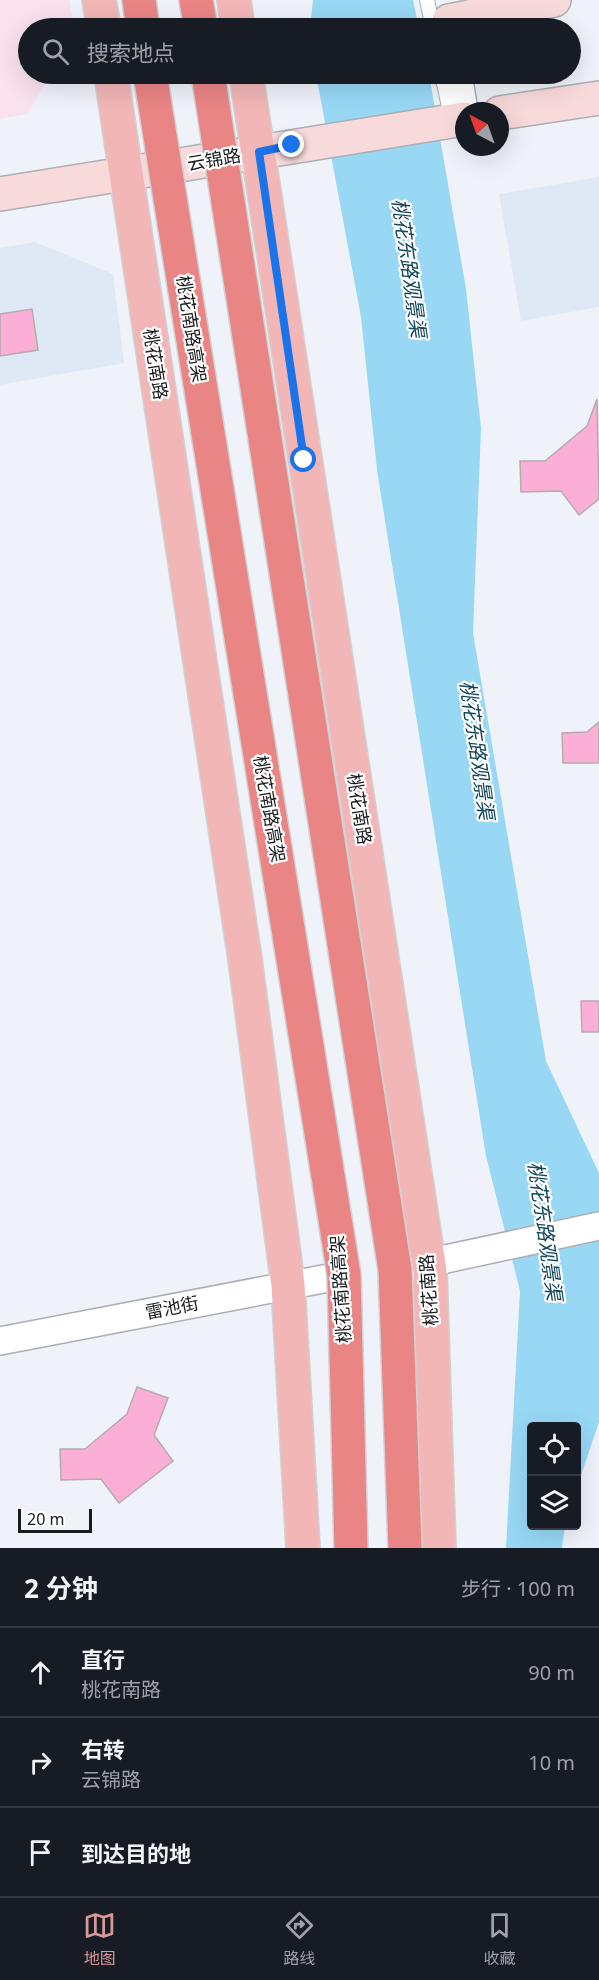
<!DOCTYPE html>
<html lang="zh">
<head>
<meta charset="utf-8">
<style>
  :root { --surface:#171b24; --page:#242831; --text:#f1f3f6; --muted:#9ea1a6; --line:#363941; --accent:#d89998 }
  body { margin:0; font-family:"Noto Sans","Noto Sans SC",sans-serif; background:var(--page); color:var(--text) }
  .controls { position:absolute; right:18px; bottom:18px; display:grid; overflow:hidden; border-radius:6px; box-shadow:0 6px 24px #0002 }
  .controls button { width:54px; height:54px; display:grid; place-items:center; padding:0; border:0; border-bottom:2px solid var(--line); background:var(--surface); color:var(--text); font:30px sans-serif }
  .compass { position:absolute; left:455px; top:102px; width:54px; height:54px; border-radius:50%; background:var(--surface); box-shadow:0 6px 24px #0002; rotate:319deg }
  .scale { position:absolute; left:18px; bottom:15px; width:74px; box-sizing:border-box; padding-left:6px; border:3px solid #181a1c; border-top:0; font-size:16px; line-height:21px; white-space:nowrap; color:#181a1c; -webkit-text-stroke:4px #fff; paint-order:stroke }
  .stop { position:absolute; width:18px; height:18px; margin:-14px; border:4px solid #1a73e8; border-radius:50%; background:#fff }
  .stop.end { background:#1a73e8; border-color:#fff; box-shadow:0 2px 6px #0008 }
  .list { margin:0; padding:0; list-style:none }
  h2 { display:flex; justify-content:space-between; align-items:center; height:78px; margin:0; padding:0 24px; font-size:26px }
  h2 small { font-size:20px; font-weight:400; color:var(--muted) }
  .list li { display:grid; grid-template-columns:39px 1fr auto; gap:18px; align-items:center; box-sizing:border-box; height:90px; padding:0 24px; border-top:2px solid var(--line) }
  .list b { display:block; font-size:22px; white-space:nowrap }
  .list p { margin:0; font-size:20px; white-space:nowrap; color:var(--muted) }
  .list em { font-size:20px; font-style:normal; color:var(--muted) }
  .icon { flex:none; width:33px; height:33px; fill:none; stroke:currentColor; stroke-width:2; stroke-linecap:round; stroke-linejoin:round }
  .map { position:relative; flex:none; width:599px; height:1548px; overflow:hidden }
  .search { position:absolute; background:var(--surface); box-shadow:0 6px 24px #0002; left:18px; right:18px; top:18px; height:66px; display:flex; align-items:center; gap:15px; box-sizing:border-box; padding:0 21px; border-radius:33px; color:var(--muted); font-size:22px }
  .sheet { height:348px; background:var(--surface) }
  nav { display:flex; justify-content:space-around; align-items:center; box-sizing:border-box; height:84px; border-top:2px solid var(--line); background:var(--surface); font-size:16px; color:var(--muted) }
  nav a { display:grid; justify-items:center; gap:3px }
  nav .on { color:var(--accent) }
  .map>svg:first-child { display:block }
  .built { fill:#dfe8f5 }
  .medical { fill:#f9e2ee }
  .water { fill:#98d8f5 }
  .building { fill:#fcafd6; stroke:#b3acaf; stroke-width:1.5 }
  .lines { fill:none; stroke-linecap:round; stroke-linejoin:round }
  .lane-casing { stroke:#abafb5; stroke-width:16 }
  .street-casing { stroke:#abafb5; stroke-width:30 }
  .secondary-casing { stroke:#abafb5; stroke-width:36 }
  .primary-casing { stroke:#d1d1d2; stroke-width:36 }
  .highway-casing { stroke:#d1d1d2; stroke-width:36 }
  .lane { stroke:#fff; stroke-width:14 }
  .street { stroke:#fff; stroke-width:27 }
  .secondary { stroke:#f9dadb; stroke-width:33 }
  .primary { stroke:#f2b6b6; stroke-width:33 }
  .highway { stroke:#ea8586; stroke-width:33 }
  .highway-bridge-casing { stroke:#d1d1d2; stroke-width:36; stroke-linecap:butt }
  .highway-bridge { stroke:#ea8586; stroke-width:33 }
  .route { stroke:#1a73e8; stroke-width:8 }
  .labels { text-anchor:middle; stroke-width:4.5; stroke-linejoin:round; paint-order:stroke }
  .street-label { font-size:18px; fill:#181a1c; stroke:#fff }
  .water-label { font-size:20px; font-style:italic; fill:#13465b; stroke:#fff }
</style>
</head>
<body>
<div class="map">
<svg width="599" height="1548" viewBox="0 0 599 1548">
  <rect width="100%" height="100%" fill="#eff3f9"/>
  <path class="built" d="M599,177V307L521,321L499,194Z
    M35,242L113,274L124,363L0,385V248Z"/>
  <path class="medical" d="M0,0H69L75,28H28V74H51L27,114L0,119Z"/>
  <path class="water" d="M313,0H413L419,28H310Z
    M316,74H429L466,289L481,428L473,633L546,1061L599,1173V1422L577,1487L576,1426H532V1526H565L562,1548H506L520,1291L486,1156L377,470L361,317Z"/>
  <path class="building" d="M32,309L38,350L0,356V314Z
    M597,399L599,499L579,515L561,491L521,492L520,461H545L587,426Z
    M599,722V763H563L562,733L587,732Z
    M581,1001H599V1032H582Z
    M137,1387L168,1398L154,1435L173,1461L119,1503L101,1479L61,1480L60,1449H85L127,1414Z"/>
  <g class="lines">
    <g class="lane-casing">
      <path id="lane" d="M427,0L433,28
        M442,74L452,121"/>
    </g>
    <g class="street-casing">
      <path id="street" d="M458,74L464,111
        M395,1270L599,1226
        M0,1341L344,1275"/>
    </g>
    <g class="secondary-casing">
      <path id="secondary" d="M449,21L554,0
        M500,113L599,98
        M0,194L464,119"/>
    </g>
    <g class="primary-casing">
      <path id="primary" d="M99,0L104,28
        M234,0L238,28
        M111,74L245,959L288,1285L303,1548
        M246,74L430,1271L439,1548"/>
    </g>
    <g class="highway-casing">
      <path id="highway" d="M139,0L143,28
        M196,0L201,28"/>
    </g>
    <use href="#lane" class="lane"/>
    <use href="#street" class="street"/>
    <use href="#secondary" class="secondary"/>
    <use href="#primary" class="primary"/>
    <use href="#highway" class="highway"/>
    <g class="highway-bridge-casing">
      <path id="highway-bridge" d="M150,74L344,1275L351,1548
        M208,74L395,1270L405,1548"/>
    </g>
    <use href="#highway-bridge" class="highway-bridge"/>
  </g>
  <g class="lines">
    <path class="route" d="M292,145L259,152L304,460"/>
  </g>
  <g class="labels">
    <g class="street-label">
      <text transform="translate(214 160) rotate(-10)" y="6">云锦路</text>
      <text transform="translate(191 329) rotate(81)" y="6">桃花南路高架</text>
      <text transform="translate(155 364) rotate(81)" y="6">桃花南路</text>
      <text transform="translate(269 809) rotate(80)" y="6">桃花南路高架</text>
      <text transform="translate(359 809) rotate(81)" y="6">桃花南路</text>
      <text transform="translate(341 1289) rotate(-94)" y="6">桃花南路高架</text>
      <text transform="translate(429 1290) rotate(-94)" y="6">桃花南路</text>
      <text transform="translate(172 1308) rotate(-11)" y="6">雷池街</text>
    </g>
    <g class="water-label">
      <text transform="translate(409 268) rotate(82)" y="7">桃花东路观景渠</text>
      <text transform="translate(477 750) rotate(82)" y="7">桃花东路观景渠</text>
      <text transform="translate(545 1231) rotate(82)" y="7">桃花东路观景渠</text>
    </g>
  </g>
</svg>
<div class="controls">
<button><svg class="icon" aria-label="locate" viewBox="0 0 24 24"><circle cx="12" cy="12" r="6"/><path d="M12 2v4M12 18v4M2 12h4M18 12h4"/></svg></button>
<button><svg class="icon" aria-label="layers" viewBox="0 0 24 24"><path d="M12 4l9 5-9 5-9-5zM3 14l9 5 9-5"/></svg></button>
</div>
<svg class="compass" viewBox="-18 -18 36 36"><path d="M0-13l5 13h-10z" fill="#e53935"/><path d="M0 13l5-13h-10z" fill="#9ea1a6"/></svg>
<div class="scale">20 m</div>
<div class="stop" style="left:304px;top:460px"></div>
<div class="stop end" style="left:292px;top:145px"></div>
<div class="search"><svg class="icon" aria-label="search" viewBox="0 0 24 24"><circle cx="10" cy="10" r="6"/><path d="M15 15l6 6"/></svg>搜索地点</div>
</div>
<section class="sheet">
<h2>2 分钟<small>步行 · 100 m</small></h2>
<ul class="list">
<li><svg class="icon" aria-label="ahead" viewBox="0 0 24 24"><path d="M12 20V5M6 11l6-6 6 6"/></svg><div><b>直行</b><p>桃花南路</p></div><em>90 m</em></li>
<li><svg class="icon" aria-label="right" viewBox="0 0 24 24"><path d="M7 20v-9h11M14 6l5 5-5 5"/></svg><div><b>右转</b><p>云锦路</p></div><em>10 m</em></li>
<li><svg class="icon" aria-label="arrive" viewBox="0 0 24 24"><path d="M6 21V4h12l-3 4 3 4H6"/></svg><div><b>到达目的地</b></div></li>
</ul>
</section>
<nav>
<a class="on"><svg class="icon" aria-label="map" viewBox="0 0 24 24"><path d="M3 6l6-2 6 2 6-2v14l-6 2-6-2-6 2zM9 4v14M15 6v14"/></svg>地图</a>
<a><svg class="icon" aria-label="directions" viewBox="0 0 24 24"><path d="M12 3l9 9-9 9-9-9zM9 14v-3h6M13 9l2 2-2 2"/></svg>路线</a>
<a><svg class="icon" aria-label="saved" viewBox="0 0 24 24"><path d="M7 4h10v16l-5-4-5 4z"/></svg>收藏</a>
</nav>
</body>
</html>
